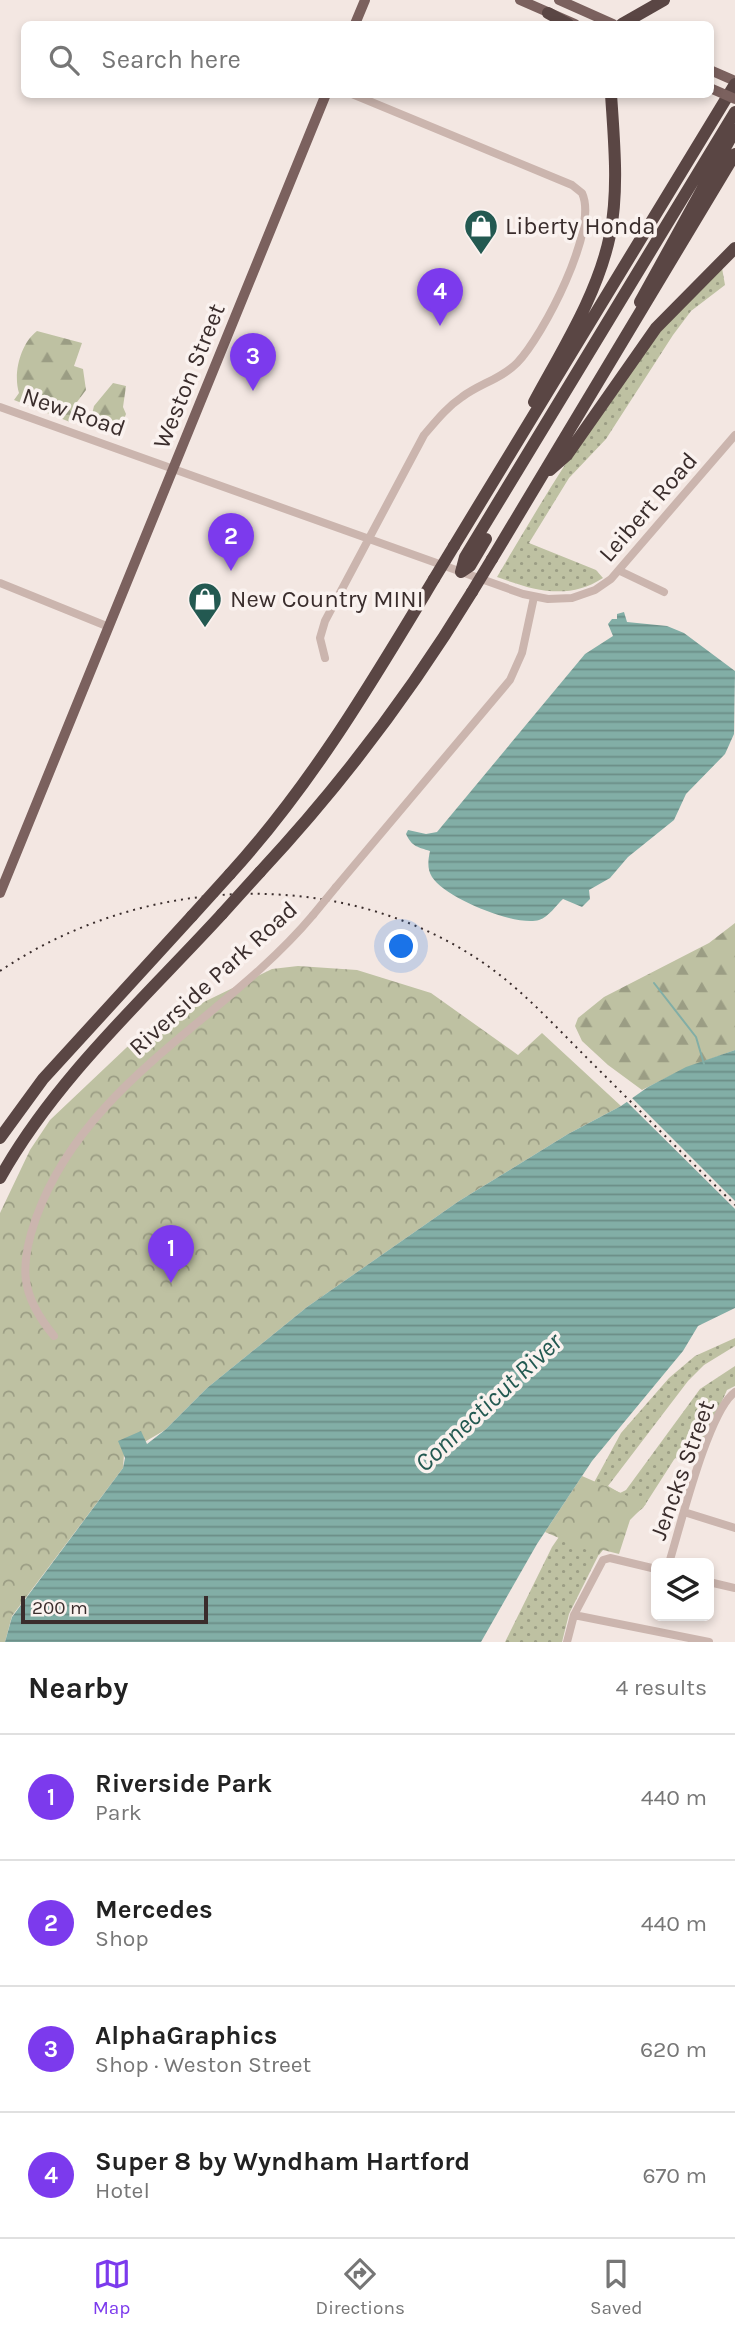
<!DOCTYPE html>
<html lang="en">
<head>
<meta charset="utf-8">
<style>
  :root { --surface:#fff; --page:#f6f6f6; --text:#222; --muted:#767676; --line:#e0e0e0; --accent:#7c3aed }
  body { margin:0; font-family:Karla,sans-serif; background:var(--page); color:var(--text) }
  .controls { position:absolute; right:21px; bottom:21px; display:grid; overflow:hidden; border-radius:10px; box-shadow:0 4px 10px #0003 }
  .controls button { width:63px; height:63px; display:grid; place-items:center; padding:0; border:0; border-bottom:2px solid var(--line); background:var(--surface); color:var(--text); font:35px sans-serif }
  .scale { position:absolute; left:21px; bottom:18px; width:187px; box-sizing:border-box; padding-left:7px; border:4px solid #3a2d2c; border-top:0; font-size:19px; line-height:24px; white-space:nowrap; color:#3a2d2c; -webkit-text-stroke:5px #faf2ef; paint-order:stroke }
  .you { position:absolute; left:402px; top:947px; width:24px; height:24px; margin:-18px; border:5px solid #fff; border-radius:50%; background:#1a73e8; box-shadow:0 0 0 10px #1a73e833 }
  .badge { display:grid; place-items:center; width:46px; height:46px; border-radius:50%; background:var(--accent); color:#fff; font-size:23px; font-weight:700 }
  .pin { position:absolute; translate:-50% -58px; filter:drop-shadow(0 2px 4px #0008) }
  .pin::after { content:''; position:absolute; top:37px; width:24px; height:21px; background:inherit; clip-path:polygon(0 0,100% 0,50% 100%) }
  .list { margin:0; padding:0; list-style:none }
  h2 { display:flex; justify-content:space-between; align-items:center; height:91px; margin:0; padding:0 28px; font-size:30px }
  h2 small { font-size:23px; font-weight:400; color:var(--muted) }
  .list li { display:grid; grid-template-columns:46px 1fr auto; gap:21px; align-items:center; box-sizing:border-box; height:126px; padding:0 28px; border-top:2px solid var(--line) }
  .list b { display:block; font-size:26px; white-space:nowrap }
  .list p { margin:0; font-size:23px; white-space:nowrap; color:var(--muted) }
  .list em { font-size:23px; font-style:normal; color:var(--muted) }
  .icon { flex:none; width:38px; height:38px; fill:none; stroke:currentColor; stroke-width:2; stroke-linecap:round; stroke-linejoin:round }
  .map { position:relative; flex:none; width:735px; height:1642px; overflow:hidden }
  .search { position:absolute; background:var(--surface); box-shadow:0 4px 10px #0003; left:21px; right:21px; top:21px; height:77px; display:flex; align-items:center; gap:18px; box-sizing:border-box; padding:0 24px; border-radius:10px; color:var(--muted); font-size:26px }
  .sheet { height:595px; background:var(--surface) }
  nav { display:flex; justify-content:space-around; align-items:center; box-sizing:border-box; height:98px; border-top:2px solid var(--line); background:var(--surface); font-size:19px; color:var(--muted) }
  nav a { display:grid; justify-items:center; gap:4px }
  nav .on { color:var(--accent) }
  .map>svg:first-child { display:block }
  .grass { fill:url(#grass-dots) }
  .forest { fill:url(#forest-firs) }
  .park { fill:url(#park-crowns) }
  .water { fill:url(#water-rules) }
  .pier { fill:#f3e7e2 }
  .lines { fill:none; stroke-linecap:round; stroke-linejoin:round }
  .stream { stroke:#82aea6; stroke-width:2 }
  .minor { stroke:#cbb5ae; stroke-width:8 }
  .major { stroke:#7b615e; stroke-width:10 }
  .highway { stroke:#5a4644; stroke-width:12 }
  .rail { stroke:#3a2d2c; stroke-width:2; stroke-dasharray:2 5; stroke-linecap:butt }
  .minor-bridge { stroke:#cbb5ae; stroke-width:8 }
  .major-bridge { stroke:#7b615e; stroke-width:10 }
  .highway-bridge { stroke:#5a4644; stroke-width:12 }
  .labels { text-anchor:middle; stroke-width:7; stroke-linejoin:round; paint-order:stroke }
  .poi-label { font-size:24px; fill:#3a2d2c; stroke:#faf2ef; text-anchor:start }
  .street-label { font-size:24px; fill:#3a2d2c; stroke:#faf2ef }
  .water-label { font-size:26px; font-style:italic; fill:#235951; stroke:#faf2ef }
</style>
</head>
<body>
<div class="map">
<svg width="735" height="1642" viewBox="0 0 735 1642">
  <defs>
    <pattern id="grass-dots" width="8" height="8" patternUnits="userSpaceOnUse" patternTransform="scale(1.75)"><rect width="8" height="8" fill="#bec1a2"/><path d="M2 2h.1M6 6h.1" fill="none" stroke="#9b9d84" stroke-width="1.8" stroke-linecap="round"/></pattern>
    <pattern id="forest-firs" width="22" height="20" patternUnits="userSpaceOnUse" patternTransform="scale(1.75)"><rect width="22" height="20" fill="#bec1a2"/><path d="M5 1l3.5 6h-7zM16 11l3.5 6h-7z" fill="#9b9d84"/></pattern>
    <pattern id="park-crowns" width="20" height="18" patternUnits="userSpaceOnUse" patternTransform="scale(1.75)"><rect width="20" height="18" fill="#bec1a2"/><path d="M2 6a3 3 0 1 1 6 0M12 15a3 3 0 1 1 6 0" fill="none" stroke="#9b9d84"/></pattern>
    <pattern id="water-rules" width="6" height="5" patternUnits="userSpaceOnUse" patternTransform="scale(1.75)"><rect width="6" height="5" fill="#82aea6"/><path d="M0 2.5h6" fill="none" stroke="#6b8e87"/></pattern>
  </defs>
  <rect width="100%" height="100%" fill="#f3e7e2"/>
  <path class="grass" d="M722,268L725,285L691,311L673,335L606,439L569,478L529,543L596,570L603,578C568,601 533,590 497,577C545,495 596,411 656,337C675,313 700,291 722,268Z
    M735,1338V1346L704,1365L688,1381L608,1486L620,1493L626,1490L700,1389L735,1366V1386L727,1390L694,1464L675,1458L643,1508L609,1534L569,1614L562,1642H505L552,1547L585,1499L621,1433L669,1378L695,1356Z"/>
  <path class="forest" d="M37,331L82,343L74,366L83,369L86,390L77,402L75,418L70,422L14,400L19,393C13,374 20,344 37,331Z
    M113,383L126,386L123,407L126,414L117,437L89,426L94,406Z
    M735,923V1050L686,1068L642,1090L608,1065L582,1041L575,1026L578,1018L604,997L709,943Z"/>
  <path class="park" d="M298,966L357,970L431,993L518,1055L542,1033L621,1106L568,1134L459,1201L307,1307L207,1388L165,1430L124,1454L123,1468L12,1616L5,1642H0V1213L30,1150L50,1120L144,1031L272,969Z
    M582,1476L646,1504L630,1520L619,1554L603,1550L599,1555L545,1532Z"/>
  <path class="water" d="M624,612L627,622L667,626L684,633L735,671L734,734L725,754L686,794L674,820L628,857L610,878L589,890L590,899L582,907L563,899C556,905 549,917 539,920C516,927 445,898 432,877C427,869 428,860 430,851C418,847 412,847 406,834L408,830L426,834L437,832L585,654L613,636L608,624L612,619H617V614Z
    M735,1050V1308L698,1326L683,1351L592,1461L537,1544L481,1642H5L12,1617L123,1468L125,1458L118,1441L141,1431L147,1444L165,1430L207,1388L307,1307L459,1201L568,1134L621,1106L648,1087L686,1067Z"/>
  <path class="pier" d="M629,1095L735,1201V1209L624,1099Z"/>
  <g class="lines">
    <path class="stream" d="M654,983L696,1037L704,1064"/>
    <path class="minor" d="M0,407L523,594L548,599L572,598L595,590L611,579L735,435
      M620,571L664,592
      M0,583L109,627
      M325,658L320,638L325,621L424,435C436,421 447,407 462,397C479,384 501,379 517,363C543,336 599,229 582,193L572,185L352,94
      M336,887L510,680L522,653L534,597
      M54,1336C20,1295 19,1266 36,1218C85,1081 225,1020 313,915
      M684,1512L735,1528
      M669,1563C680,1528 708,1411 735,1392
      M709,1582L735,1588
      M574,1615L709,1642
      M567,1642L574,1615L603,1560L610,1558L656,1569"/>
    <path class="major" d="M520,0L575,24
      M559,0L613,24
      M355,24L365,0
      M710,70L735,81
      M0,893L326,94"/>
    <path class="highway" d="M548,13L568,24
      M622,24L664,0
      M716,158L729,140
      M640,302L735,130
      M534,402C562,350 598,294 610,235C619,189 614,141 611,94
      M550,470L567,455L656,328L735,248
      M454,546L735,84
      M492,559L735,154
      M461,572L465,557L735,112
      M461,572L470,566L486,539
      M260,872C341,785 410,694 472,592
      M230,874C312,784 372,682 434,579
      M0,1138L43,1079L192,916
      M0,1178C56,1078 145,998 222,914"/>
    <path class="rail" d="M0,971C145,873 348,864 492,969C527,995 558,1029 589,1060C637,1108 686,1157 735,1205"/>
    <path class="minor-bridge" d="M313,915L336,887"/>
    <path class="major-bridge" d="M710,88L735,99"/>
    <path class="highway-bridge" d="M434,579L454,546
      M472,592L492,559
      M222,914L260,872
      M192,916L230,874"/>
  </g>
  <defs>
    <g id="shop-pin" transform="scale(1.75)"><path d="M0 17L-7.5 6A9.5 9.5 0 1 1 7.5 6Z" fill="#235951" stroke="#faf2ef"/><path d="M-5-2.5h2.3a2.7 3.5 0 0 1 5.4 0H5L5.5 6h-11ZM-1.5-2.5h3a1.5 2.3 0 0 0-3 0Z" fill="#fff"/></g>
  </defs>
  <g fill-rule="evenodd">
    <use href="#shop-pin" x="481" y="226"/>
    <use href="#shop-pin" x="205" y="599"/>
  </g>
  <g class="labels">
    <g class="poi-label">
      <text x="505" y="234">Liberty Honda</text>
      <text x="230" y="607">New Country MINI</text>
    </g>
    <g class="street-label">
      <text transform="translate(189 376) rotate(-68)" y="8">Weston Street</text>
      <text transform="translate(74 412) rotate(19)" y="8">New Road</text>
      <text transform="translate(648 507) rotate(-49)" y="8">Leibert Road</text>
      <text transform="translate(213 978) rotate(-42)" y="8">Riverside Park Road</text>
      <text transform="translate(682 1470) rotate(-70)" y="8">Jencks Street</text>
    </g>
    <g class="water-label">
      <text transform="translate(488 1402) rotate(-43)" y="9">Connecticut River</text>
    </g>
  </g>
</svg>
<div class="controls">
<button><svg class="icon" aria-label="layers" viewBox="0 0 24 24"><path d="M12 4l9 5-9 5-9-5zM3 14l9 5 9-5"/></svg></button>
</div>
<div class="scale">200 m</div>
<div class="you"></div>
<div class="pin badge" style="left:171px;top:1283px">1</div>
<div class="pin badge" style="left:231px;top:571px">2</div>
<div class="pin badge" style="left:253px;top:391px">3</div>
<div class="pin badge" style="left:440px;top:326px">4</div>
<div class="search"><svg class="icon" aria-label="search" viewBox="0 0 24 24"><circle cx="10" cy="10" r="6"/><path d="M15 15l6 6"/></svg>Search here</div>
</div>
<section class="sheet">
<h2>Nearby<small>4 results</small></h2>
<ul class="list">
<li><span class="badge">1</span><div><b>Riverside Park</b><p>Park</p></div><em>440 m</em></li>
<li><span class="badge">2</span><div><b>Mercedes</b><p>Shop</p></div><em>440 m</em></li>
<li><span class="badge">3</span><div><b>AlphaGraphics</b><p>Shop · Weston Street</p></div><em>620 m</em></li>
<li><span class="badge">4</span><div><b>Super 8 by Wyndham Hartford</b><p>Hotel</p></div><em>670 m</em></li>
</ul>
</section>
<nav>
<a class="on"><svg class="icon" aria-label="map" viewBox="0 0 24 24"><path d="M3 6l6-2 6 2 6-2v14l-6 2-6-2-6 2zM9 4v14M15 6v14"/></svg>Map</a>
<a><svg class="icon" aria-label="directions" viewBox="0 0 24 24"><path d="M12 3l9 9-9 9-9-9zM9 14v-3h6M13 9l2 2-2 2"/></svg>Directions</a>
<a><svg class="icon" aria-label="saved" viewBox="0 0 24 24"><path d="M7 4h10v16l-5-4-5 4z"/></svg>Saved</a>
</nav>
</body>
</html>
